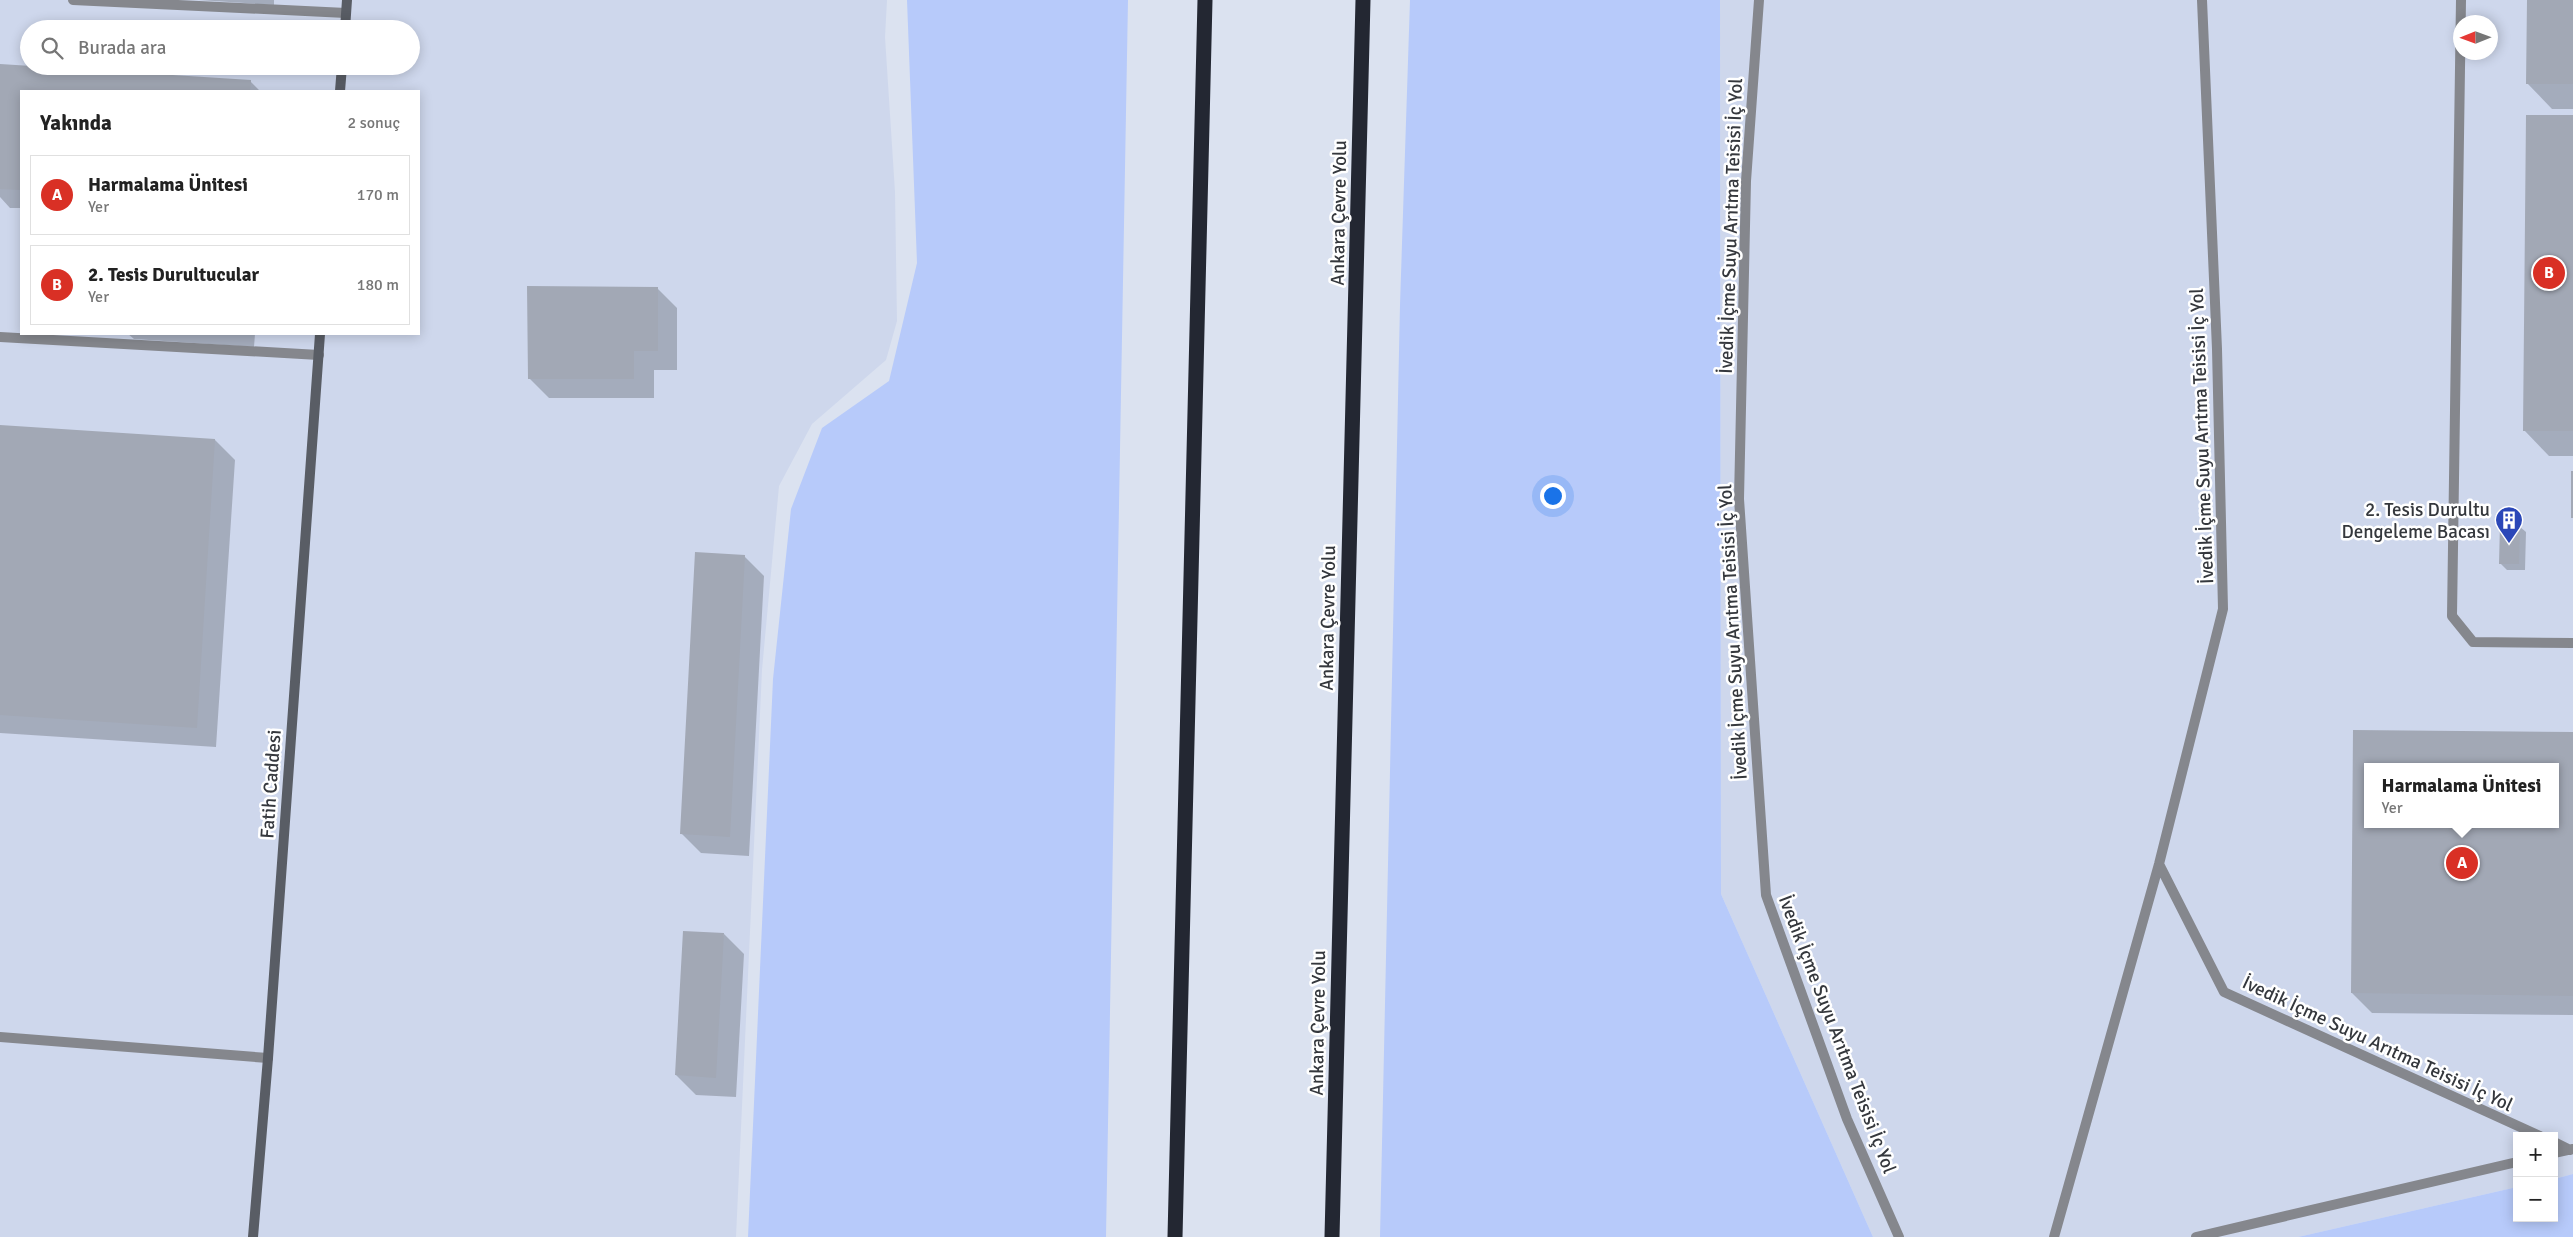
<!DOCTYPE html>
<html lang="tr">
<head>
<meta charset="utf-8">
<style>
  :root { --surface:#fff; --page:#f6f6f6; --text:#222; --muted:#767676; --line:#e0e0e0; --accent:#d93025 }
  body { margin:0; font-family:Signika,sans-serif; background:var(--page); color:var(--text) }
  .controls { position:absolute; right:15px; bottom:15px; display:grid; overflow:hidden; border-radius:0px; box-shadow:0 2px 12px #0003 }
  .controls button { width:45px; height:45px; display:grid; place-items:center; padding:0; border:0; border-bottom:1px solid var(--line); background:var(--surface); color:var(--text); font:25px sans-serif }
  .compass { position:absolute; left:2453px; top:15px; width:45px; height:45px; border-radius:50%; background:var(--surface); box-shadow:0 2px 12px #0003; rotate:269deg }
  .you { position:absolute; left:1552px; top:495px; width:18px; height:18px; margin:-12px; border:4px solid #fff; border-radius:50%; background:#1a73e8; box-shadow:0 0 0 8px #1a73e833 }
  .badge { display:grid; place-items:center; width:32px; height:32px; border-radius:50%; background:var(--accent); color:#fff; font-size:16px; font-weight:700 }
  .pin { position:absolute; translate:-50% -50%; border:2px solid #fff; box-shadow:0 1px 5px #0006 }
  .popup { position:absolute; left:2364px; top:763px; width:195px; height:65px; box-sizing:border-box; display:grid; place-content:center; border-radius:0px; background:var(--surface); filter:drop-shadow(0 1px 4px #0005); font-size:16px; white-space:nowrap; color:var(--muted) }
  .popup b { font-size:19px; color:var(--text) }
  .popup::after { content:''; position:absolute; left:50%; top:100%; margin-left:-10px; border:10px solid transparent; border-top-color:var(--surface) }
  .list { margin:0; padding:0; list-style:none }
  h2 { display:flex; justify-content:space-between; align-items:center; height:65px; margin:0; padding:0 20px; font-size:21px }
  h2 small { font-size:16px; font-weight:400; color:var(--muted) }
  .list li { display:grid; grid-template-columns:32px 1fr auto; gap:15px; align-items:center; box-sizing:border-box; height:80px; margin:0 10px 10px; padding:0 10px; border:1px solid var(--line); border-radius:0px }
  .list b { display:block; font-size:19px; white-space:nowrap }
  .list p { margin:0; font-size:16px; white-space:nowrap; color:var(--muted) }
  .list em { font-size:16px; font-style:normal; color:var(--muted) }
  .icon { flex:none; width:28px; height:28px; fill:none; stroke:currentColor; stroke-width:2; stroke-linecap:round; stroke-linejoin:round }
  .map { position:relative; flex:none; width:2573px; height:1237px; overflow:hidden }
  .search { position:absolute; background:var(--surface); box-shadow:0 2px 12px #0003; left:20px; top:20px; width:400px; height:55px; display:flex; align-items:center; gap:12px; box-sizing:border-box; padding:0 18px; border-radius:28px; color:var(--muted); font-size:19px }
  .panel { position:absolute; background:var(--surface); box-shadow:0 2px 12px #0003; left:20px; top:90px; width:400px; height:245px; border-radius:0px }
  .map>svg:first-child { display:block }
  .built { fill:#ced7ec; fill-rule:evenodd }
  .green { fill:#b7cafa }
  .shadow { fill:#0003; fill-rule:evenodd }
  .building { fill:#a2a8b5; fill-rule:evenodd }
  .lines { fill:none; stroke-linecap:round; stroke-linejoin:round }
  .lane { stroke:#85878d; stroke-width:10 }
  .secondary { stroke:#595d65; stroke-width:10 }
  .highway { stroke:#232732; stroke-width:15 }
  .labels { text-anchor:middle; stroke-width:5; stroke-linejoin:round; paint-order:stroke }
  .street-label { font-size:19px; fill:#35383d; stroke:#fff }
  .poi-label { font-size:19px; fill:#35383d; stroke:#fff; text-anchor:end }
</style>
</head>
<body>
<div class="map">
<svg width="2573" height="1237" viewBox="0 0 2573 1237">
  <rect width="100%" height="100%" fill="#dbe2f0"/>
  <path class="built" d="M0,0H887L885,37L895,192L897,321L886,360L812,424L779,486L762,670L736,1237H0ZM29,29H411V66H29ZM21,91H419V334H21Z
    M1720,0H2573V1174L2554,1179V1136H2517V1187L2298,1237H1873L1721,894ZM2460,22H2490V52H2460ZM2368,767H2556V824H2368Z"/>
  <path class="green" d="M907,0H1128L1106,1237H748L773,679L791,509L822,428L889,381L917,263Z
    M1410,0H1720L1721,894L1873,1237H1380L1400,305Z
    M2573,1174V1237H2298L2517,1187V1218H2554V1179Z"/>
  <path class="shadow" d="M199,0H274V5Z
    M2528,0H2573V109H2552L2527,83Z
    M0,65L250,81L260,91H21V208H10L0,197Z
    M2573,116V519V456H2549L2524,430Z
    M657,288L677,308V370H654V398H549L529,378Z
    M128,334H255L254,347L134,339Z
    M0,426L215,440L235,460L216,747L0,733Z
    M2519,526L2526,532L2525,570H2507L2500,563Z
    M744,556L764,576L749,856L701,853L681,833Z
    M2354,731L2573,733V1015L2372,1013L2352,993ZM2368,767H2556V824H2368Z
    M724,934L744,954L736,1097L696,1095L676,1075Z"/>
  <path class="building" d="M2527,0H2573V84H2526Z
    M0,64L251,80L250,91H21V190L0,189Z
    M2526,115H2573V431H2523Z
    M527,286L658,287V351H634V379H528Z
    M0,425L215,439L197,728L0,715Z
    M2571,471H2573V518H2571Z
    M2500,524L2520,525L2519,564H2499Z
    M695,552L745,555L730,837L680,834Z
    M2353,730L2573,732V996L2351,993ZM2368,767H2556V824H2368Z
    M683,931L724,933L716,1078L675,1075Z"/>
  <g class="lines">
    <path class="lane" d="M73,0L346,13
      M1759,0L1746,181L1739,499L1766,895L1847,1119L1899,1237
      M2461,0L2452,616L2473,642L2573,643
      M0,337L319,355
      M2159,864L2224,992L2540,1136
      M0,1037L268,1058
      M2554,1142L2570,1150
      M2554,1153L2573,1149
      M2054,1237L2159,864L2223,609L2217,349L2202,0
      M2196,1237L2517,1162"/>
    <path class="secondary" d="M345,29L347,0
      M340,91L342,66
      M253,1237L268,1058L320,334"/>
    <path class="highway" d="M1175,1237L1205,0
      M1332,1237L1363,0"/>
  </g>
  <defs>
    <g id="building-pin" transform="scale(1.4375)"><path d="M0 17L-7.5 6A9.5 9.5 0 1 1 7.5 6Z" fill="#2b47b8" stroke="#fff"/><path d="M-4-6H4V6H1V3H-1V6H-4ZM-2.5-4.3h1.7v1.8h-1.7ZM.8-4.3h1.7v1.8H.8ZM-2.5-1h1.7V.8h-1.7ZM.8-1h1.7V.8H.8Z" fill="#fff"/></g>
  </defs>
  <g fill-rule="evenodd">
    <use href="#building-pin" x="2509" y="520"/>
  </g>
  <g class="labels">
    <g class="street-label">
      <text transform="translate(1338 213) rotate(-89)" y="7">Ankara Çevre Yolu</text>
      <text transform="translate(1730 226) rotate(-88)" y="7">İvedik İçme Suyu Arıtma Teisisi İç Yol</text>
      <text transform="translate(2201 436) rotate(-92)" y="7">İvedik İçme Suyu Arıtma Teisisi İç Yol</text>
      <text transform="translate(1327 618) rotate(-89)" y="7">Ankara Çevre Yolu</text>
      <text transform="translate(1732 632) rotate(-93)" y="7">İvedik İçme Suyu Arıtma Teisisi İç Yol</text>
      <text transform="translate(270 784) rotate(-86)" y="7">Fatih Caddesi</text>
      <text transform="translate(1317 1023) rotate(-89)" y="7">Ankara Çevre Yolu</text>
      <text transform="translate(1838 1034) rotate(69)" y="7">İvedik İçme Suyu Arıtma Teisisi İç Yol</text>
      <text transform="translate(2378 1043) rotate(25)" y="7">İvedik İçme Suyu Arıtma Teisisi İç Yol</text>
    </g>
    <g class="poi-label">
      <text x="2490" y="516">2. Tesis Durultu<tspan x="2490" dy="22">Dengeleme Bacası</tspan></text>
    </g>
  </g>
</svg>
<div class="controls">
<button>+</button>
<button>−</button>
</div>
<svg class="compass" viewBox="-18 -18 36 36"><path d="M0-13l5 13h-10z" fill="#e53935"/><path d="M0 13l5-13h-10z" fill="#767676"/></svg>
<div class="you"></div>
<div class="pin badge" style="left:2462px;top:863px">A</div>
<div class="popup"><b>Harmalama Ünitesi</b>Yer</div>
<div class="pin badge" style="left:2549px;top:273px">B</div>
<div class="search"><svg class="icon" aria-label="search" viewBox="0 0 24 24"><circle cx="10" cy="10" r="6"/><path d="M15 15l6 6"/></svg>Burada ara</div>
<section class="panel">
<h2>Yakında<small>2 sonuç</small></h2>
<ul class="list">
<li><span class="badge">A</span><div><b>Harmalama Ünitesi</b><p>Yer</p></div><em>170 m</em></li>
<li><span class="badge">B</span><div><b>2. Tesis Durultucular</b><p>Yer</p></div><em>180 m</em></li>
</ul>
</section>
</div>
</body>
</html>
